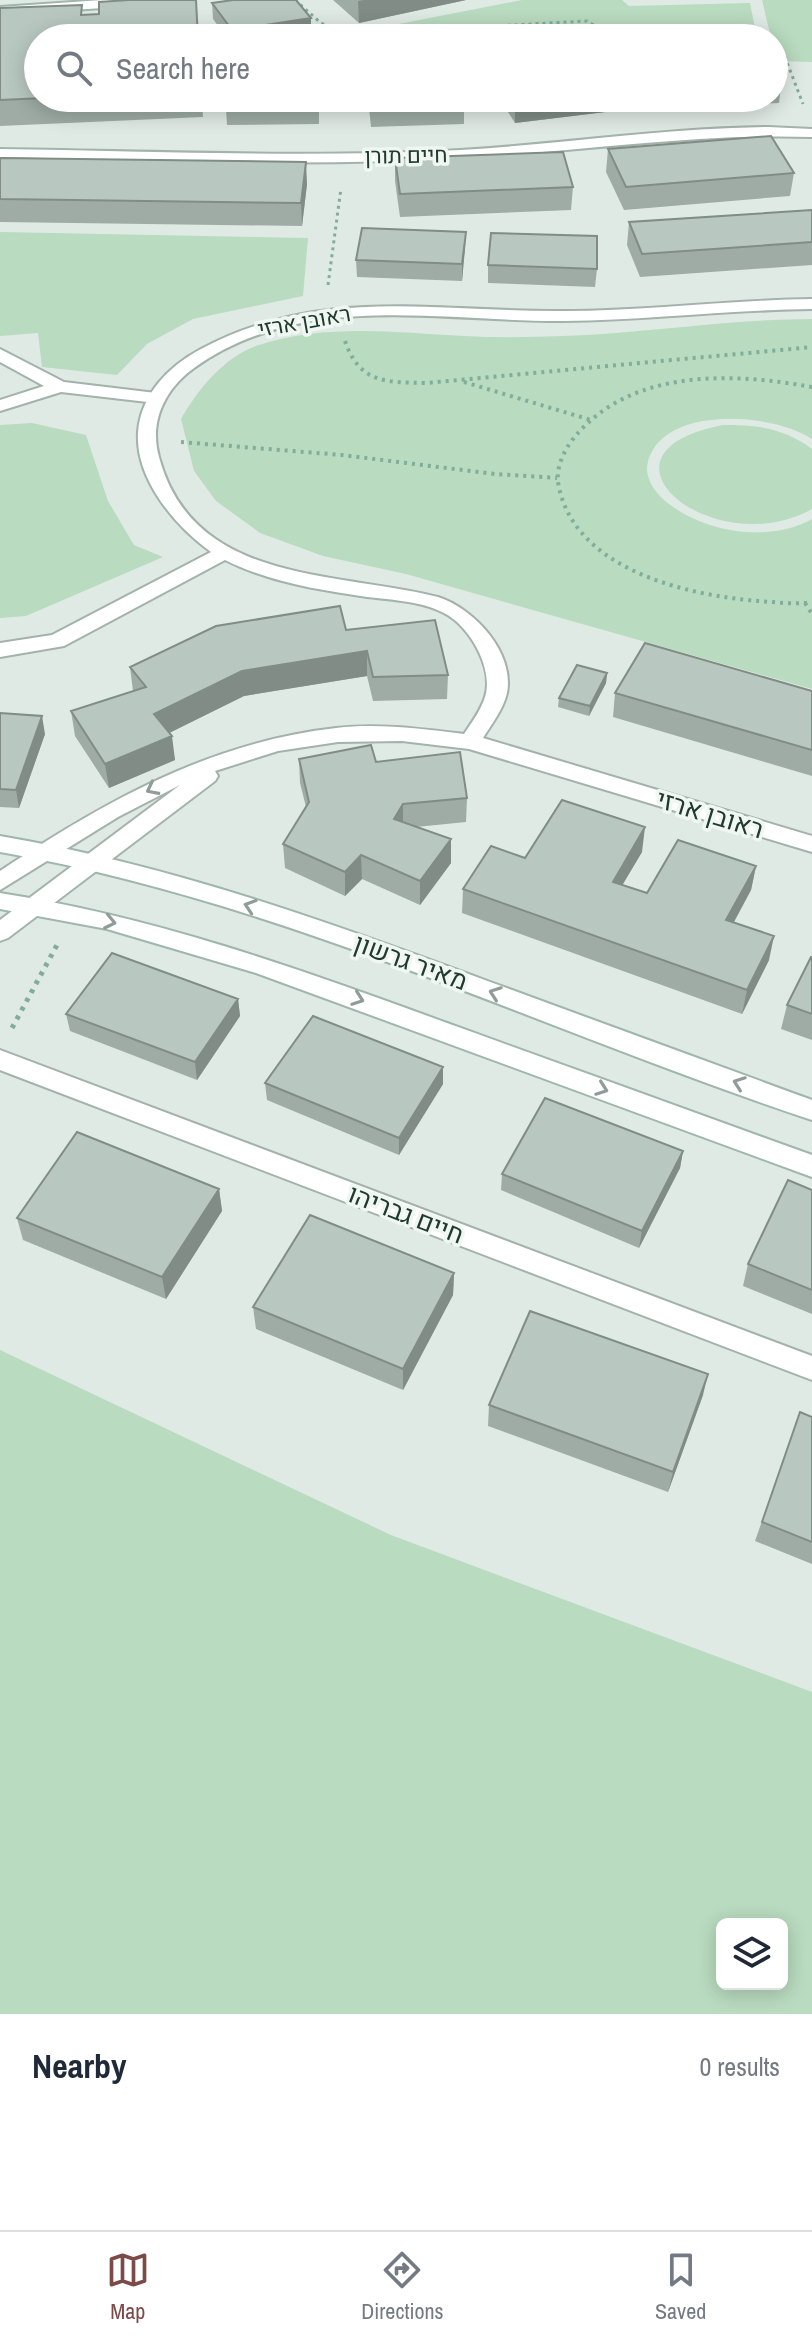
<!DOCTYPE html>
<html lang="en">
<head>
<meta charset="utf-8">
<style>
  :root { --surface:#fff; --page:#f2f2f3; --text:#1f2937; --muted:#747a83; --line:#e0e1e3; --accent:#7c4a47 }
  body { margin:0; font-family:"Archivo Narrow",Heebo,sans-serif; background:var(--page); color:var(--text) }
  .controls { position:absolute; right:24px; bottom:24px; display:grid; overflow:hidden; border-radius:12px; box-shadow:0 4px 20px #0003 }
  .controls button { width:72px; height:72px; display:grid; place-items:center; padding:0; border:0; border-bottom:2px solid var(--line); background:var(--surface); color:var(--text); font:40px sans-serif }
  .list { margin:0; padding:0; list-style:none }
  h2 { display:flex; justify-content:space-between; align-items:center; height:104px; margin:0; padding:0 32px; font-size:34px }
  h2 small { font-size:26px; font-weight:400; color:var(--muted) }
  .icon { flex:none; width:44px; height:44px; fill:none; stroke:currentColor; stroke-width:2; stroke-linecap:round; stroke-linejoin:round }
  .map { position:relative; flex:none; width:812px; height:2014px; overflow:hidden }
  .search { position:absolute; background:var(--surface); box-shadow:0 4px 20px #0003; left:24px; right:24px; top:24px; height:88px; display:flex; align-items:center; gap:20px; box-sizing:border-box; padding:0 28px; border-radius:44px; color:var(--muted); font-size:30px }
  .sheet { height:216px; background:var(--surface) }
  nav { display:flex; justify-content:space-around; align-items:center; box-sizing:border-box; height:112px; border-top:2px solid var(--line); background:var(--surface); font-size:22px; color:var(--muted) }
  nav a { display:grid; justify-items:center; gap:4px }
  nav .on { color:var(--accent) }
  .map>svg:first-child { display:block }
  .green { fill:#b9dbbf; fill-rule:evenodd }
  .lines { fill:none; stroke-linecap:round; stroke-linejoin:round }
  .lane-casing { stroke:#a3b2ab; stroke-width:4 }
  .street-casing { stroke:#a3b2ab; stroke-width:4 }
  .secondary-casing { stroke:#9fb6ac; stroke-width:4 }
  .path-far2 { stroke:#81ad9b; stroke-width:3; stroke-dasharray:3 4; stroke-linecap:butt }
  .path-far1 { stroke:#81ad9b; stroke-width:4; stroke-dasharray:3 5; stroke-linecap:butt }
  .path { stroke:#81ad9b; stroke-width:5; stroke-dasharray:4 6; stroke-linecap:butt }
  .lane { fill:#fff; fill-rule:evenodd }
  .street { fill:#fff; fill-rule:evenodd }
  .secondary { fill:#fff; fill-rule:evenodd }
  .wall { fill:#9eaca5 }
  .shaded-wall { fill:#818c86 }
  .building { fill:#b8c8c0; stroke:#818c86; stroke-width:2 }
  .oneway { stroke:#909c98 }
  .labels { text-anchor:middle; stroke-width:7; stroke-linejoin:round; paint-order:stroke }
  .far-street-label { font-size:22px; fill:#213a31; stroke:#f0f7f3 }
  .street-label { font-size:26px; fill:#213a31; stroke:#f0f7f3 }
</style>
</head>
<body>
<div class="map">
<svg width="812" height="2014" viewBox="0 0 812 2014">
  <rect width="100%" height="100%" fill="#e0eae5"/>
  <path class="green" d="M522,0H622L629,6L750,3L757,38H327Z
    M762,0H812V62L776,61L774,38H771Z
    M0,232L308,238L303,296L193,319L147,344L117,375L42,367L38,333L0,336Z
    M812,319V439C773,412 656,404 647,467C646,479 655,492 663,499C700,532 768,544 812,519V689L406,574L323,556L260,533L216,501L194,471L181,419C198,389 225,356 259,345C328,323 395,333 465,336C497,338 530,337 562,336C646,333 729,319 812,319Z
    M32,423L86,435L108,501L134,545L163,557L26,616L0,618V425Z
    M723,425C755,424 786,429 812,449V509C714,564 577,453 723,425Z
    M0,1350L391,1535L812,1692V2014H0ZM722,1924H782V1984H722Z"/>
  <g class="lines">
    <g class="lane-casing">
      <path id="lane" d="M0,349L64,382L156,393L165,398L156,403L61,392L0,411V400L44,386L0,362Z"/>
    </g>
    <g class="street-casing">
      <path id="street" d="M768,127L812,129V137C694,133 579,152 461,158C308,167 153,160 0,157V149C153,151 307,158 460,150C563,144 665,128 768,127Z
        M812,299V309C729,310 647,320 564,321C441,322 303,290 194,368C165,389 149,421 159,457C193,585 337,571 438,597C473,608 515,652 507,693C503,710 491,725 483,738L812,836V852L469,749L402,741L338,742L278,751L215,771L218,776L215,781L8,938L0,941V920L180,785L118,817L0,890V871C104,802 210,742 336,728C378,723 422,729 464,734C472,722 481,710 485,697C494,669 470,626 444,613C421,601 392,600 367,597C318,590 269,582 225,560L64,646L0,657V643L52,635L211,552C175,526 135,479 138,432C141,394 169,366 201,349C321,285 435,312 564,311C646,311 729,300 812,299Z
        M0,1050L812,1356V1380L0,1070Z"/>
    </g>
    <g class="secondary-casing">
      <path id="secondary" d="M102,0H168L161,4L0,15V7Z
        M0,836C171,865 332,923 493,983C599,1022 706,1061 812,1100V1120C541,1030 283,901 0,852Z
        M0,893C155,917 300,969 447,1023C569,1067 690,1111 812,1155V1177L256,973L107,929L0,909Z"/>
    </g>
    <path class="path-far2" d="M295,0L321,23L344,34L587,21L615,38
      M774,52H783L803,104
      M328,285L341,188"/>
    <path class="path-far1" d="M345,341C360,384 386,382 426,383L812,347
      M464,382L591,420
      M812,387C734,373 636,368 578,433C567,445 556,464 558,482C572,569 685,595 758,601C776,602 794,605 812,602
      M181,442L342,455L495,474L557,478
      M805,603L812,614"/>
    <path class="path" d="M12,1028L57,945"/>
    <use href="#lane" class="lane"/>
    <use href="#street" class="street"/>
    <use href="#secondary" class="secondary"/>
  </g>
  <path class="wall" d="M333,0H466L359,23Z
    M212,3L311,34L286,38H227L213,19Z
    M0,8L83,15L38,98H202L203,117L0,126Z
    M774,72L781,86L779,103L679,108L675,98H774Z
    M227,98H319V124L227,125L226,109Z
    M368,98H462L464,108V124L371,127Z
    M499,98H639L638,108L515,123Z
    M608,149L794,173L790,196L624,210L606,172Z
    M0,158L307,184L302,226L0,222Z
    M395,158L573,187L571,210L400,217L395,181Z
    M812,210V265L640,277L627,245L629,222Z
    M466,232L462,281L357,277L356,260Z
    M488,265L597,269L595,287L488,283Z
    M346,630L448,675L447,699L373,701L367,676L244,696L169,733L175,760L109,788L75,736L71,711L133,691L130,667Z
    M607,673L606,683L589,716L558,707L559,698Z
    M812,691V776L613,717L615,693Z
    M0,713L45,734L19,808L0,807Z
    M299,759L376,762L467,798L466,822L416,827L451,839V863L420,905L362,879L345,896L285,868L283,844L306,807L300,783Z
    M642,852L622,885L647,893L756,866L751,890L734,922L769,960L742,1014L462,913L463,889L525,858Z
    M812,957V1040L781,1029L787,1005Z
    M238,999L240,1016L197,1080L70,1031L66,1014Z
    M443,1067V1084L399,1155L267,1100L265,1083Z
    M683,1151L680,1168L639,1248L501,1190L502,1174Z
    M219,1189L222,1211L166,1299L23,1240L17,1218Z
    M812,1190V1314L743,1286L748,1264Z
    M454,1273L453,1295L403,1390L256,1329L253,1307Z
    M703,1395L668,1492L488,1426L489,1405Z
    M800,1412L812,1417V1564L755,1541Z"/>
  <path class="shaded-wall" d="M364,0H466L359,23L358,1Z
    M311,18V34L286,38H232V30Z
    M585,98H639L638,108L515,123V106Z
    M306,162L307,184L302,226L301,203Z
    M466,232L465,249L462,281V264Z
    M367,651V676L244,696L157,739L154,714L242,671Z
    M607,673L606,683L589,716L590,706Z
    M42,716L45,734L19,808L16,790Z
    M172,736L175,760L109,788L105,764Z
    M403,804V828L394,819Z
    M645,827L642,852L610,906L613,882Z
    M451,839V863L420,905V881Z
    M361,855L362,879L345,896V872Z
    M756,866L751,890L722,944L726,920Z
    M774,936L769,960L742,1014L747,990Z
    M238,999L240,1016L197,1080L195,1062Z
    M443,1067V1084L399,1155V1138Z
    M683,1151L680,1168L639,1248L642,1231Z
    M219,1189L222,1211L166,1299L162,1277Z
    M454,1273L453,1295L403,1390V1369Z
    M708,1374L703,1395L668,1492L673,1472Z"/>
  <path class="building" d="M128,0H196L198,38H38V98H44L0,100V8L82,5L81,15L99,14V2Z
    M233,0H296L311,18L232,30L212,3Z
    M774,72L781,86L774,87Z
    M227,98H319V108L226,109Z
    M369,98H462L464,108L371,110Z
    M510,98H585L515,106Z
    M771,136L794,173L626,187L608,149Z
    M563,152L573,187L400,194L395,158Z
    M0,158L306,162L301,203L0,199Z
    M812,210V242L642,254L629,222Z
    M362,228L466,232L462,264L356,260Z
    M491,233L597,236V269L488,265Z
    M340,606L346,630L435,620L448,675L373,677L367,651L242,671L154,714L172,736L105,764L71,711L146,687L130,667L216,626Z
    M645,643L812,691V750L615,693Z
    M577,665L607,673L590,706L559,698Z
    M0,713L42,716L16,790L0,789Z
    M371,745L376,762L460,752L467,798L403,804L394,819L451,839L420,881L361,855L345,872L283,844L309,802L299,759Z
    M562,800L645,827L613,882L647,893L678,840L756,866L726,920L774,936L747,990L463,889L491,846L525,858Z
    M112,953L238,999L195,1062L66,1014Z
    M811,957H812V1014L787,1005Z
    M313,1016L443,1067L399,1138L265,1083Z
    M545,1098L683,1151L642,1231L502,1174Z
    M77,1132L219,1189L162,1277L17,1218Z
    M788,1180L812,1190V1290L748,1264Z
    M310,1215L454,1273L403,1369L253,1307Z
    M530,1311L708,1374L673,1472L489,1405Z
    M800,1412L812,1417V1542L762,1522Z"/>
  <defs><path id="oneway-chevron" d="M-2-3.5L2.5 0L-2 3.5" fill="none" stroke-width="1.6" stroke-linecap="round" stroke-linejoin="round" transform="scale(2)"/></defs>
  <g class="oneway">
    <use href="#oneway-chevron" transform="translate(152 789) rotate(153)"/>
    <use href="#oneway-chevron" transform="translate(250 906) rotate(-162)"/>
    <use href="#oneway-chevron" transform="translate(110 922) rotate(12)"/>
    <use href="#oneway-chevron" transform="translate(495 993) rotate(-160)"/>
    <use href="#oneway-chevron" transform="translate(358 999) rotate(20)"/>
    <use href="#oneway-chevron" transform="translate(739 1083) rotate(-160)"/>
    <use href="#oneway-chevron" transform="translate(602 1089) rotate(20)"/>
  </g>
  <g class="labels">
    <g class="far-street-label">
      <text transform="translate(406 155) rotate(-1)" y="8">חיים תורן</text>
      <text transform="translate(304 321) rotate(-10)" y="8">ראובן ארזי</text>
    </g>
    <g class="street-label">
      <text transform="translate(710 814) rotate(17)" y="9">ראובן ארזי</text>
      <text transform="translate(411 962) rotate(20)" y="9">מאיר גרשון</text>
      <text transform="translate(406 1214) rotate(21)" y="9">חיים גבריהו</text>
    </g>
  </g>
</svg>
<div class="controls">
<button><svg class="icon" aria-label="layers" viewBox="0 0 24 24"><path d="M12 4l9 5-9 5-9-5zM3 14l9 5 9-5"/></svg></button>
</div>
<div class="search"><svg class="icon" aria-label="search" viewBox="0 0 24 24"><circle cx="10" cy="10" r="6"/><path d="M15 15l6 6"/></svg>Search here</div>
</div>
<section class="sheet">
<h2>Nearby<small>0 results</small></h2>
<ul class="list">
</ul>
</section>
<nav>
<a class="on"><svg class="icon" aria-label="map" viewBox="0 0 24 24"><path d="M3 6l6-2 6 2 6-2v14l-6 2-6-2-6 2zM9 4v14M15 6v14"/></svg>Map</a>
<a><svg class="icon" aria-label="directions" viewBox="0 0 24 24"><path d="M12 3l9 9-9 9-9-9zM9 14v-3h6M13 9l2 2-2 2"/></svg>Directions</a>
<a><svg class="icon" aria-label="saved" viewBox="0 0 24 24"><path d="M7 4h10v16l-5-4-5 4z"/></svg>Saved</a>
</nav>
</body>
</html>
